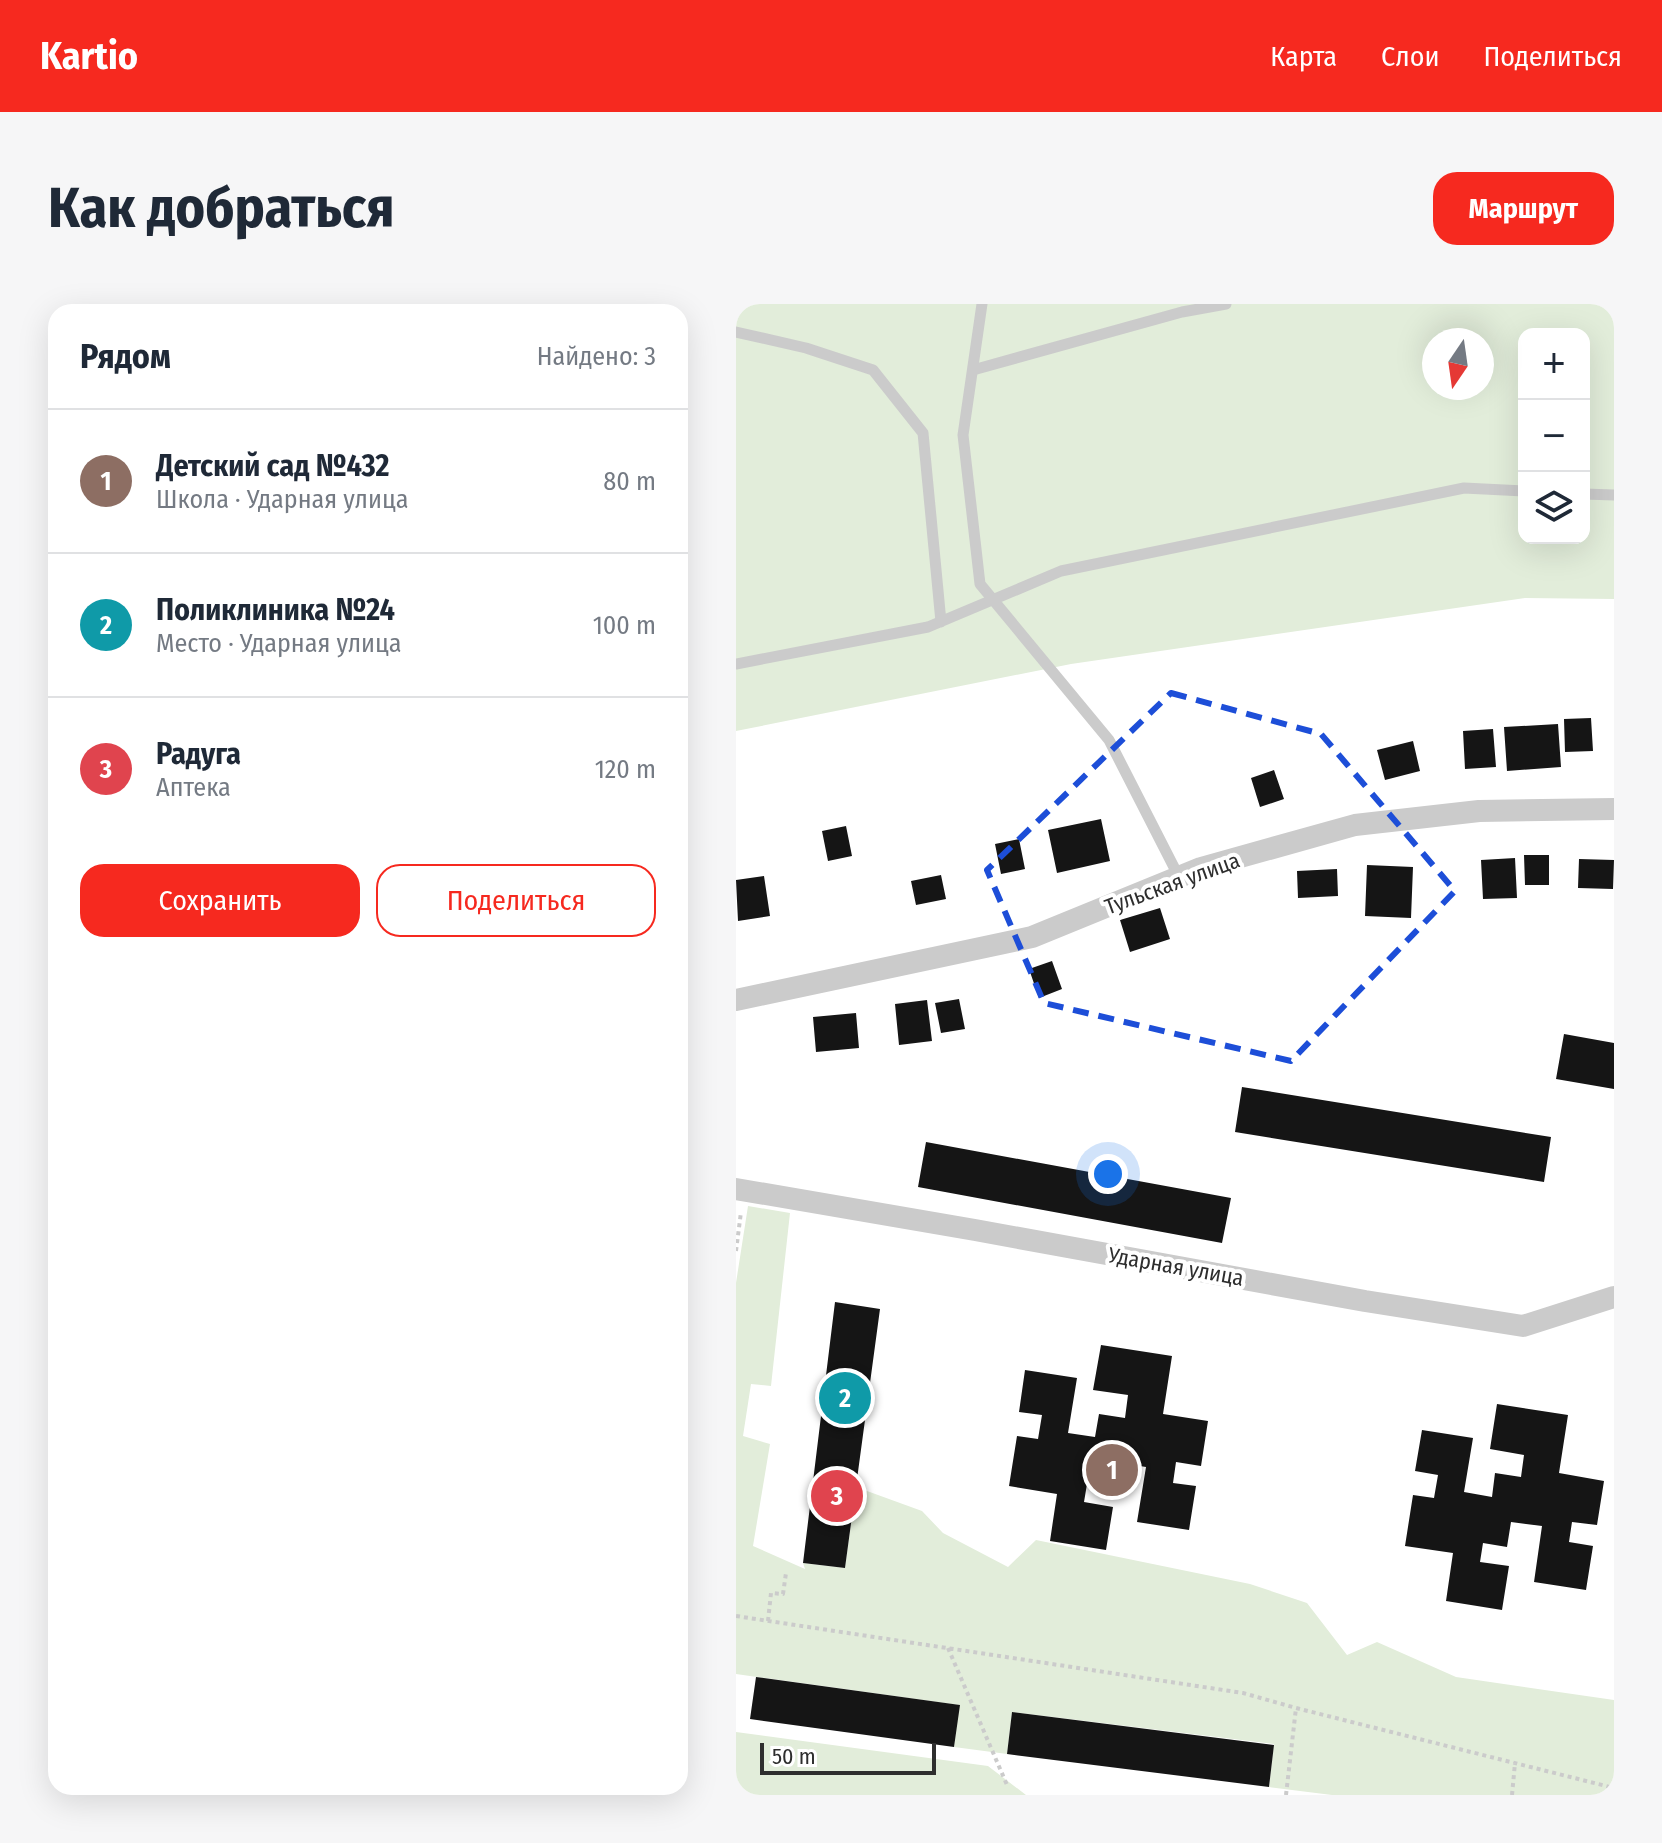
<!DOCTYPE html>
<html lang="ru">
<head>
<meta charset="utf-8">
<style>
  :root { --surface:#fff; --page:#f6f6f7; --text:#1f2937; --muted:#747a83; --line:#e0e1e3; --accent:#f6291f }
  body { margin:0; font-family:"Fira Sans Condensed",sans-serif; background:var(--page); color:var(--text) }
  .controls { position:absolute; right:24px; top:24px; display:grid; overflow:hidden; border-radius:16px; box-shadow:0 8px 32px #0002 }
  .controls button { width:72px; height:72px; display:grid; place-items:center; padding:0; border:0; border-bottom:2px solid var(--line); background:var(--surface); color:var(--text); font:40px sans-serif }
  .compass { position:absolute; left:686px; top:24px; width:72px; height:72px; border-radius:50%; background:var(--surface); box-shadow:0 8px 32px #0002; rotate:193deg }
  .scale { position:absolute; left:24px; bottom:20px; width:176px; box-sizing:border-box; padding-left:8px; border:4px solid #2e2e2e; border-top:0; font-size:22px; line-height:28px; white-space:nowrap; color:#2e2e2e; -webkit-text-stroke:6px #fff; paint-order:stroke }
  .you { position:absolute; left:372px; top:870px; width:28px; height:28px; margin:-20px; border:6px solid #fff; border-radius:50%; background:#1a73e8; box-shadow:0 0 0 12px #1a73e833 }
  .badge { display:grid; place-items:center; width:52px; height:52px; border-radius:50%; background:var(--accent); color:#fff; font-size:26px; font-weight:700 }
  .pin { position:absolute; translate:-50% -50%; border:4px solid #fff; box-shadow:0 2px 8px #0006 }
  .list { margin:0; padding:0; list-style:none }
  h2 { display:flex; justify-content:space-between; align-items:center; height:104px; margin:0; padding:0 32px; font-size:34px }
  h2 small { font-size:26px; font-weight:400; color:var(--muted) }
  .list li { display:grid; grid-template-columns:52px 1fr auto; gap:24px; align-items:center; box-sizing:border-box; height:144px; padding:0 32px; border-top:2px solid var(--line) }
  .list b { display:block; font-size:30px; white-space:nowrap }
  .list p { margin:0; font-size:26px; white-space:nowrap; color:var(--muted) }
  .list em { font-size:26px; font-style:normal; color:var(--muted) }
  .actions { display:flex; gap:16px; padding:24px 32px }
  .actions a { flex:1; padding:18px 0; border:2px solid var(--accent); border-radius:24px; text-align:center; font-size:28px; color:var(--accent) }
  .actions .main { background:var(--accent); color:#fff }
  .icon { flex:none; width:44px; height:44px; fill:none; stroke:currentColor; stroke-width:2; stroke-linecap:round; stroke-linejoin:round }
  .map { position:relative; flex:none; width:878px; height:1491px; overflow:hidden; border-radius:24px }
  header { display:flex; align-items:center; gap:48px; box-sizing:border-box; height:112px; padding:0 40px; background:var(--accent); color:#fff }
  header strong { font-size:38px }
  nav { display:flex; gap:44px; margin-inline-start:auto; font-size:28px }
  .intro { display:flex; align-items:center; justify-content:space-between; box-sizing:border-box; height:192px; padding:0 48px }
  h1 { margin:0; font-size:56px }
  .button { padding:20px 36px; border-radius:24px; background:var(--accent); color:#fff; font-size:28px; font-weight:700 }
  main { display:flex; gap:48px; padding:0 48px }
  aside { flex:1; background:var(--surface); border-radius:24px; box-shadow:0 8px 32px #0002 }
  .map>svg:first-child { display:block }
  .green { fill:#e2edda; fill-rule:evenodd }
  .building { fill:#151515 }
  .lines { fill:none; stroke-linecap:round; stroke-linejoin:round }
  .path { stroke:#cbcbcb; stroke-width:4; stroke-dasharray:4 4; stroke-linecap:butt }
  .lane { stroke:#cbcbcb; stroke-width:11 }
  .street { stroke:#cbcbcb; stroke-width:22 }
  .marked { fill:none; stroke:#1d4ed8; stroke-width:6; stroke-dasharray:16 10; stroke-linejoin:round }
  .labels { text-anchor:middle; stroke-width:8; stroke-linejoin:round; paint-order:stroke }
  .street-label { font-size:22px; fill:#2e2e2e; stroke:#fff }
</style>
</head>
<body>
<header>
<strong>Kartio</strong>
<nav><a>Карта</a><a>Слои</a><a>Поделиться</a></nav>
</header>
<div class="intro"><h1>Как добраться</h1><a class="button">Маршрут</a></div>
<main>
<aside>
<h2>Рядом<small>Найдено: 3</small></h2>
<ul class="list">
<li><span class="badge" style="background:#8d6e63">1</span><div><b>Детский сад №432</b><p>Школа · Ударная улица</p></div><em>80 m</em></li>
<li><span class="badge" style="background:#0f9aa8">2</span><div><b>Поликлиника №24</b><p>Место · Ударная улица</p></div><em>100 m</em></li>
<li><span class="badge" style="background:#e0444e">3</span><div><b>Радуга</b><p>Аптека</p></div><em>120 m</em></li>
</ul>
<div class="actions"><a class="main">Сохранить</a><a>Поделиться</a></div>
</aside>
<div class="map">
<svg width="878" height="1491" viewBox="0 0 878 1491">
  <rect width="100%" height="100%" fill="#fff"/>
  <path class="green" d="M0,0H878V295L789,294L335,360L0,427ZM788,30H848V234H788ZM698,36H746V84H698Z
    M12,902L54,909L35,1082L15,1080L7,1132L34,1140L17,1242L69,1265L67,1259L109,1264L120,1183L186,1207L207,1229L272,1263L300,1236L514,1280L571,1299L611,1351L641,1338L720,1373L878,1396V1491H596L533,1483L538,1440L276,1408L271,1450L218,1443L223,1401L0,1370V979Z
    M0,1428L252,1462L290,1491H0Z"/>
  <path class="building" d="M855,414L857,447L829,448L828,415Z
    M822,420L825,463L771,467L768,423Z
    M757,425L760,463L729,465L727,427Z
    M677,437L684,467L649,476L641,446Z
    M538,466L548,495L524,503L515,474Z
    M365,515L374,557L321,569L312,526Z
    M110,522L116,552L92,557L86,527Z
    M283,535L289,565L265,570L259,540Z
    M788,551H813V581H789Z
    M779,554L781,594L747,595L745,556Z
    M843,555L878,556L877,585L842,584Z
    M631,561L677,563L675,614L629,612Z
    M601,565L602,592L562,594L561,567Z
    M205,571L210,595L180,601L175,577Z
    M28,572L34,612L2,617L0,576Z
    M424,604L434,635L394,648L384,616Z
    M316,657L326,685L303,694L293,665Z
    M223,695L229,725L205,729L199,699Z
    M191,696L196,737L163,741L159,700Z
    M120,709L123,744L80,748L77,713Z
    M828,730L878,739V785L820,775Z
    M506,783L815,833L808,878L499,828Z
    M190,838L495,894L486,939L182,883Z
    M99,998L144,1005L109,1264L67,1259Z
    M365,1041L436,1052L427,1110L472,1117L465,1162L440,1158L437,1179L460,1182L453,1226L401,1218L410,1163L379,1158L375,1184L351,1180L348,1198L377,1203L370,1246L314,1237L321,1190L273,1182L281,1132L302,1135L306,1111L283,1108L289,1066L341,1074L332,1129L359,1133L363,1110L389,1114L392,1091L357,1086Z
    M761,1100L832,1111L823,1169L868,1177L861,1221L836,1218L833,1238L857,1242L850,1286L798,1278L806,1222L775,1218L771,1243L747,1239L744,1258L773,1262L766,1306L710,1297L717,1249L669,1242L677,1191L698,1194L702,1171L679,1167L686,1126L737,1134L728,1188L756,1193L759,1169L785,1173L788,1151L754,1145Z
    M20,1373L224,1401L218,1443L14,1415Z
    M276,1408L538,1441L533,1483L271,1450Z"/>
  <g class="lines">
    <path class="path" d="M0,947L5,908
      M0,1312L507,1389L560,1404L878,1484
      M32,1317L35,1289L47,1290L50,1269
      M212,1344L271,1481
      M550,1491L560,1404
      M776,1491L779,1459"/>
    <path class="lane" d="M246,0L227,131L244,280L373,436L443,573
      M0,28L70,44L137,66L187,129L205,318
      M237,66L446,8L490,0
      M848,190L878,191
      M0,360L192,323L325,267L728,184L788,187"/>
    <path class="street" d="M0,696L296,633L465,564L619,521L743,507L878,505
      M0,885L239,926L629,997L787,1022L878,993"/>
  </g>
  <path class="marked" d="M435,389L585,430L719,587L555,757L308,699L251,566Z"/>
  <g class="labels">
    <g class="street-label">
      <text transform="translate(436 579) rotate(-20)" y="8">Тульская улица</text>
      <text transform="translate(440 962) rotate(10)" y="8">Ударная улица</text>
    </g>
  </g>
</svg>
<div class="controls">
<button>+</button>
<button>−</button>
<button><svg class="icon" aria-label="layers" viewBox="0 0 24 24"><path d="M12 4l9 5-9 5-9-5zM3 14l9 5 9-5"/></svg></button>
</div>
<svg class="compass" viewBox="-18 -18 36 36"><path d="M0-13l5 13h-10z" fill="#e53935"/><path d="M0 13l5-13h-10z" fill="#747a83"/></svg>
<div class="scale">50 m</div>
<div class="you"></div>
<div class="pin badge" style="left:376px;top:1166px;background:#8d6e63">1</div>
<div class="pin badge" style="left:109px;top:1094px;background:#0f9aa8">2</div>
<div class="pin badge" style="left:101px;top:1192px;background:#e0444e">3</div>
</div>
</main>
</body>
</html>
